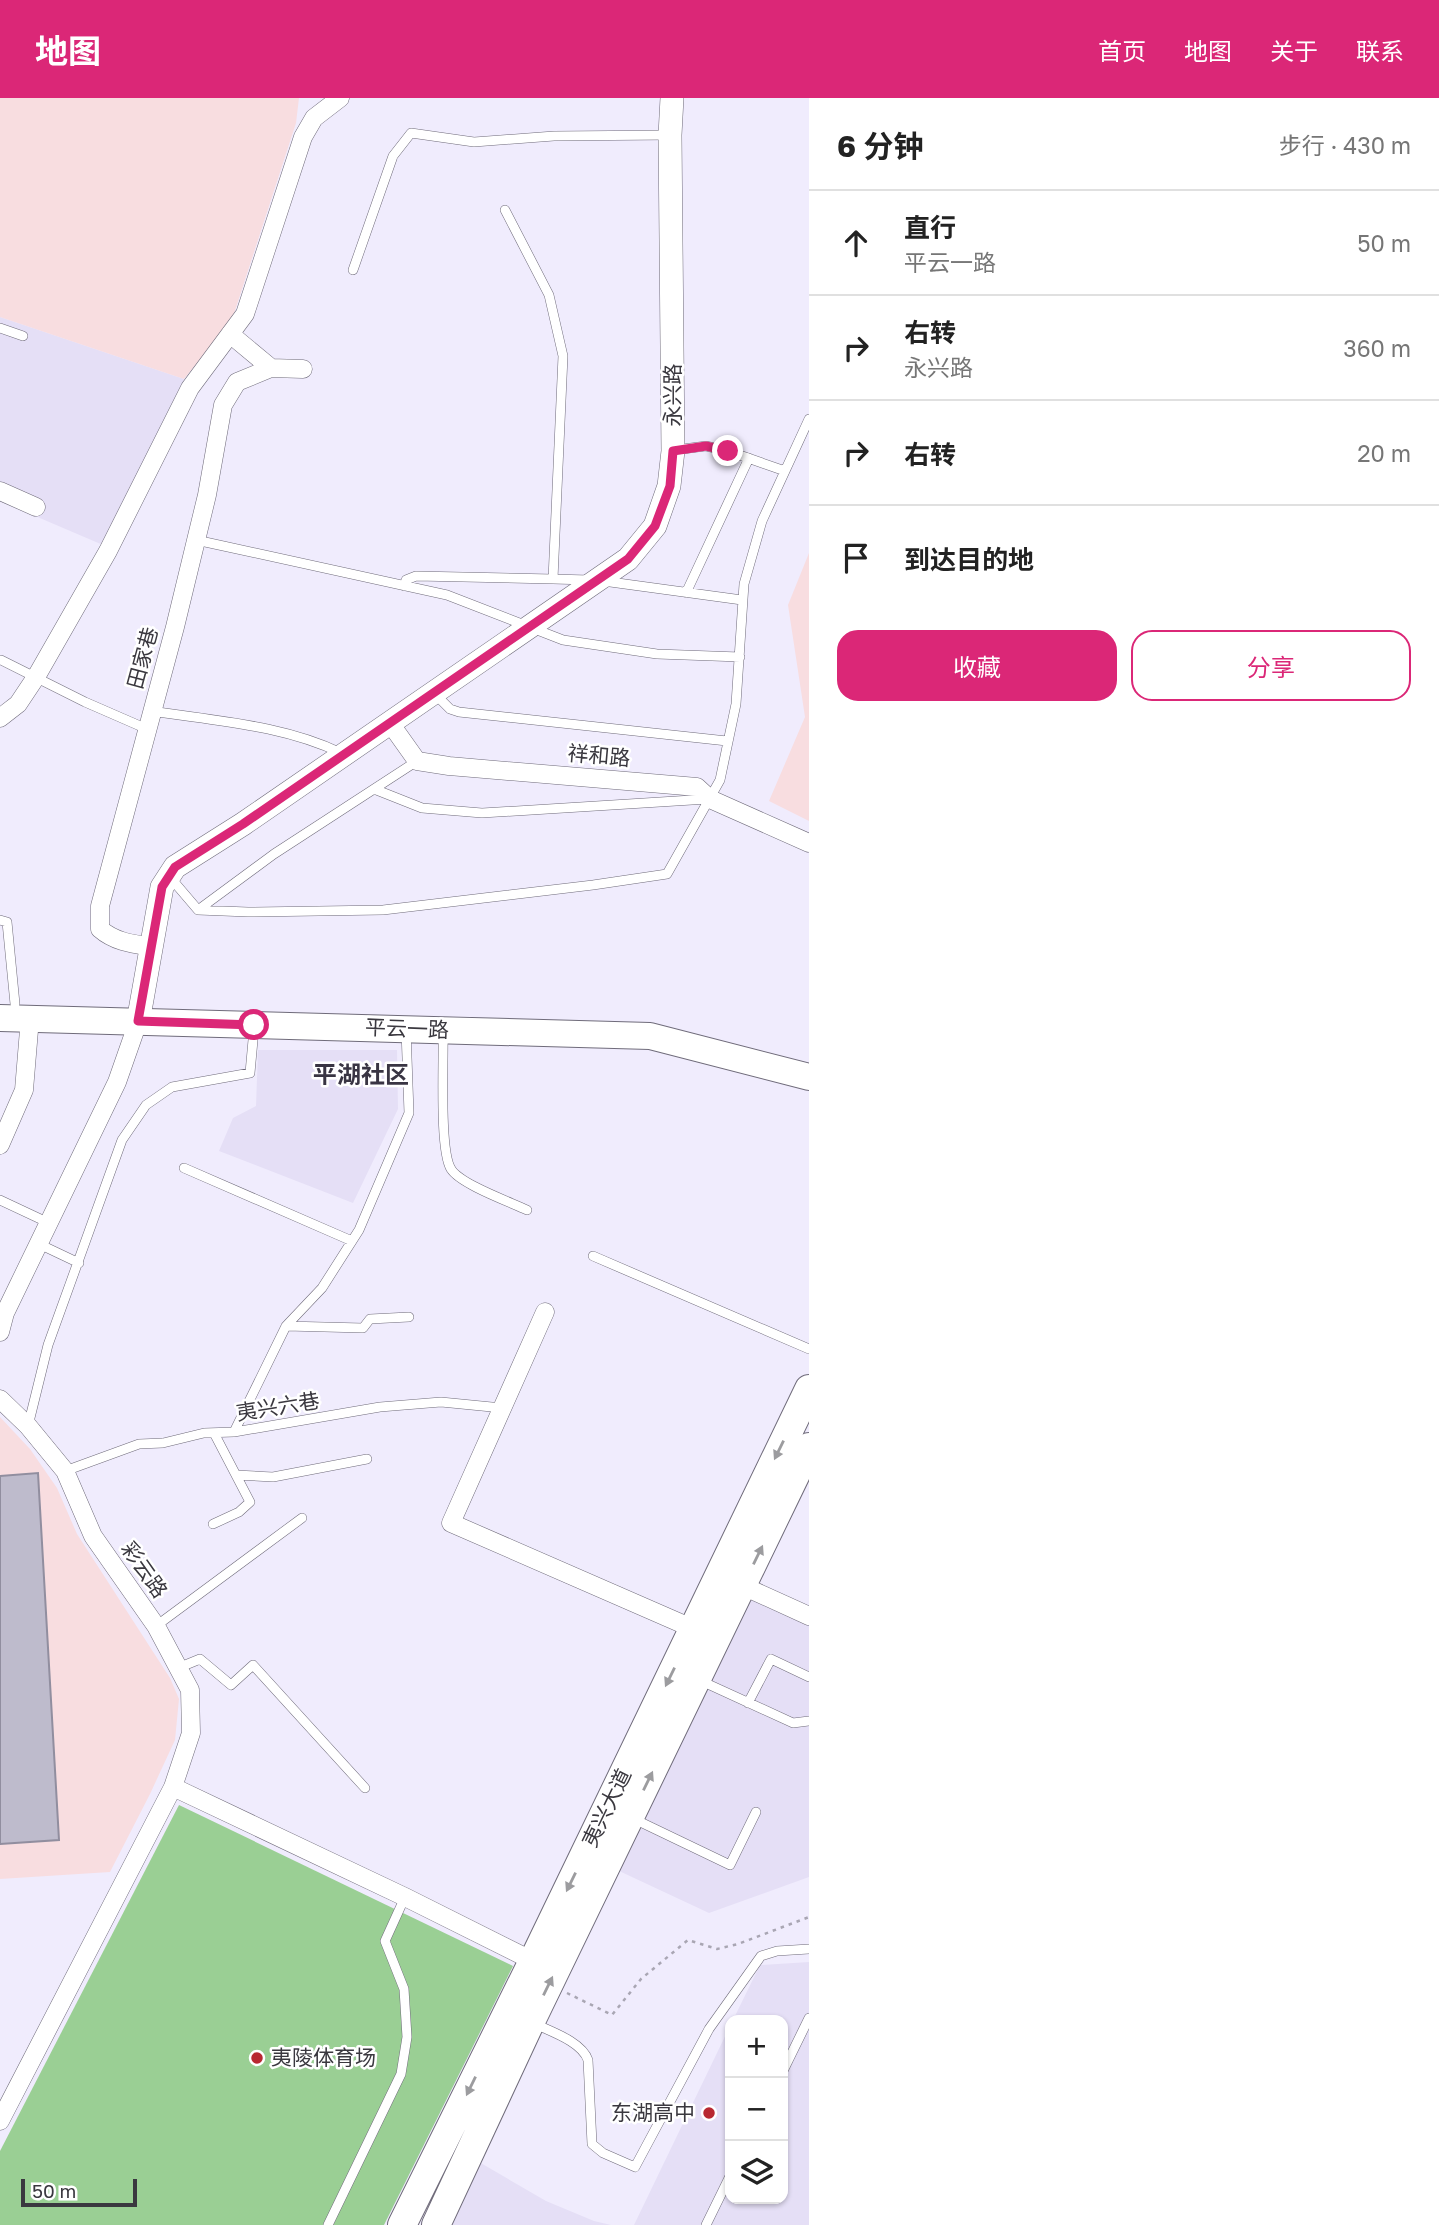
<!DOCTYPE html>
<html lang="zh">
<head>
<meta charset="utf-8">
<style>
  :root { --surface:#fff; --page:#f2f2f2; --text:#222; --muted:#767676; --line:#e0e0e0; --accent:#db2777 }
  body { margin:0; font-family:"Golos Text","Noto Sans SC",sans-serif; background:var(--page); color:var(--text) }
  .controls { position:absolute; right:21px; bottom:21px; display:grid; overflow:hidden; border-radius:14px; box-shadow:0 2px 5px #0004 }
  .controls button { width:63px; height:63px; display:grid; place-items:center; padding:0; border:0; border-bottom:2px solid var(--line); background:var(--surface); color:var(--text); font:35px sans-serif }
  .scale { position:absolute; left:21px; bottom:18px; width:116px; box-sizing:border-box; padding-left:7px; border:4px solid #3a383f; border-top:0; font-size:19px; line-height:24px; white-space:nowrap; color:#3a383f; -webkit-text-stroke:5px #fff; paint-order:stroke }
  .stop { position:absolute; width:21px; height:21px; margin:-16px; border:5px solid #db2777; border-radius:50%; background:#fff }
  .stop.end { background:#db2777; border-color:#fff; box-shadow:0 2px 7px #0008 }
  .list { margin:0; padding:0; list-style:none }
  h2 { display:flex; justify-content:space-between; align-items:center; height:91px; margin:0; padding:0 28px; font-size:30px }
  h2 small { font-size:23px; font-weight:400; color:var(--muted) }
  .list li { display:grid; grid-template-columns:46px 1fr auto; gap:21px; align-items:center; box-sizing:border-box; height:105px; padding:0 28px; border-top:2px solid var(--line) }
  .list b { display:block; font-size:26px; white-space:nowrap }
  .list p { margin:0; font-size:23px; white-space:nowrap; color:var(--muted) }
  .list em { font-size:23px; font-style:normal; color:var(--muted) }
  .actions { display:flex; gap:14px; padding:21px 28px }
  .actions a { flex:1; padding:16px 0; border:2px solid var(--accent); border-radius:21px; text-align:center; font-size:24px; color:var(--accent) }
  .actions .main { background:var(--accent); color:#fff }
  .icon { flex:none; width:38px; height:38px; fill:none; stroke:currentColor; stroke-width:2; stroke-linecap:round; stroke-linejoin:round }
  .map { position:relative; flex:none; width:809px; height:2127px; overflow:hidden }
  header { display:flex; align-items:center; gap:42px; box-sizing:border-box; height:98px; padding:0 35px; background:var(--accent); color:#fff }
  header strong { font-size:33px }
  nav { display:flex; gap:38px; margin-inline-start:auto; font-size:24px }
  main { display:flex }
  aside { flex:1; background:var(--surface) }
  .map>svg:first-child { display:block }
  .built { fill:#e5dff6 }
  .industrial { fill:#f8dde0 }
  .green { fill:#9acf94 }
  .building { fill:#bebbcc; stroke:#918e9f; stroke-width:2 }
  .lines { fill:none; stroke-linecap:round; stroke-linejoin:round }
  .service-casing { stroke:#6f6b7a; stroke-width:10 }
  .minor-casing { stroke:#6f6b7a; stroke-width:19 }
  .tertiary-casing { stroke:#6f6b7a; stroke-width:24 }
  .secondary-casing { stroke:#6f6b7a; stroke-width:28 }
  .primary-casing { stroke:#6f6b7a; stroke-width:30 }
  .path { stroke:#a9a6b3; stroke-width:2.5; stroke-dasharray:3.5 5; stroke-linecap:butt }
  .service { stroke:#fff; stroke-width:9 }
  .minor { stroke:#fff; stroke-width:18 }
  .tertiary { stroke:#fff; stroke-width:23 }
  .secondary { stroke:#fff; stroke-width:26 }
  .primary { stroke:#fff; stroke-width:28 }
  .oneway { fill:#9c9c9f }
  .route { stroke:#db2777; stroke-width:9 }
  .poi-dot { fill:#b82831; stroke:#fff; stroke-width:2.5 }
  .labels { text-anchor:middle; stroke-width:5; stroke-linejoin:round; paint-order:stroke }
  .street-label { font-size:21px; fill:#3a383f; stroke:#fff }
  .poi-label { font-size:21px; fill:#3a383f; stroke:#fff; text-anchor:start }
  .quarter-label { font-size:24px; font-weight:bold; fill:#393543; stroke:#fff }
</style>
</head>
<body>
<header>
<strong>地图</strong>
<nav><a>首页</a><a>地图</a><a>关于</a><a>联系</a></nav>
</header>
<main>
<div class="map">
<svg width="809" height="2127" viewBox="0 0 809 2127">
  <rect width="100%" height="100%" fill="#f0ecfd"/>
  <path class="built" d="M0,219L184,281L103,447L0,403Z
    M258,952H397L398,1011L353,1105L219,1053L233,1020L256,1008Z
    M751,1501L809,1527V1779L709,1815L617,1772Z
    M809,1864V2127H634L730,1928V2101H783V1922H733L760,1867Z
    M479,2064L546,2103L594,2123L611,2127H449Z"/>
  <path class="industrial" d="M0,0H299L296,25L232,222L184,281L0,219Z
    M809,455V723L769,703L805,619L788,507Z
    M0,1319L30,1351L57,1390L77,1436L170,1580L179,1601L175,1642L150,1696L110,1774L0,1781Z"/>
  <path class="green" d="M179,1707L513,1868L384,2127H0V2053Z"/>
  <path class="building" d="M38,1375L59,1742L0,1746V1378Z"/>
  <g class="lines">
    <g class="service-casing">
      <path id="service" d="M505,112L549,197L563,258L553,481L589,482
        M353,172L393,58L411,35L474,44L554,38L669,37
        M0,230L23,238
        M675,352L706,348L728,353L785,373
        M196,442L447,497L563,542L657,556L740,559
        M603,483L742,502
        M404,488L406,482L416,478L553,481
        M686,495L749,360
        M1,562L85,604L147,631
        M435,596L450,611L459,614L727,643
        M152,613C215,623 283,627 341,655
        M374,691L422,710L482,715L708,701
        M169,778L198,812L248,814L383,812L593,787L667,776L720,682L736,606L744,486L762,423L809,321
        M198,812L274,756L417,663
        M0,822L7,824L15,906
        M443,934C444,961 439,1052 451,1071C460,1086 510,1104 527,1112
        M184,1070L352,1143
        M0,1102L49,1125
        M39,1146L79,1165
        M593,1158L809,1251
        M286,1228L363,1230L370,1221L409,1219
        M28,1328L48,1247L122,1042L146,1007L172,989L250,975L254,931
        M234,1334L286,1228L322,1190L359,1132L409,1015L406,932
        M65,1373L139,1346L163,1345L204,1335L234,1334L380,1309L441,1304L502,1310
        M236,1377L273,1379L367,1361
        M213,1426L239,1414L250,1404L214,1335
        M156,1528L302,1420
        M178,1570L200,1561L231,1587L253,1567L365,1690
        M699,1582L793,1625L809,1623
        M748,1605L771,1561L809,1579
        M632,1720L730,1767L756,1714
        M535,1926C552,1934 582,1944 588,1962L592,2046L603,2055L635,2069L709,1931L761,1858L777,1853L809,1851
        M783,1973L809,1920
        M328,2127L401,1976L407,1939L404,1891L385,1843L405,1799
        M706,2127L730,2078"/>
    </g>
    <g class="minor-casing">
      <path id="minor" d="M230,236L271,270L303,271
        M0,393L36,409
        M0,620L18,606L36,579L108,453L190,290L245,216L303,39L314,20L340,0
        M390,625L417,663L449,668L697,689L710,701L809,745
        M152,849C133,846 115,844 100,831V808L175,529L207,397L223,307L237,284L271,270
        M0,1047L24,992L30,920
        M545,1214L451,1425L694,1531
        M0,1234L5,1215L117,984L138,924
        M0,1301L28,1328L65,1373L93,1438L156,1528L190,1592L191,1635L173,1689L0,2023
        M743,1488L809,1518
        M173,1689L405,1799L533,1863"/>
    </g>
    <g class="tertiary-casing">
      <path id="tertiary" d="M138,924L162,789L175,769L243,726L628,461L655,428L669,388L673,353L670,37L672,0"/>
    </g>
    <g class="secondary-casing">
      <path id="secondary" d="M0,920L650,938L809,979"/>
    </g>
    <g class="primary-casing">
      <path id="primary" d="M402,2127L533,1863L809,1291
        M436,2127L531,1923L809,1349"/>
    </g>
    <path class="path" d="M567,1895L612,1917L641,1881L688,1842L717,1851L738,1846L809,1819"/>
    <use href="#service" class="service"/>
    <use href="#minor" class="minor"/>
    <use href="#tertiary" class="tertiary"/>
    <use href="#secondary" class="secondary"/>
    <use href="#primary" class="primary"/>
  </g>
  <defs><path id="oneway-solid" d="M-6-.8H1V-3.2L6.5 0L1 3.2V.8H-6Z" transform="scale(1.75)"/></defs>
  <g class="oneway">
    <use href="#oneway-solid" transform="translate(779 1352) rotate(116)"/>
    <use href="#oneway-solid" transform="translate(758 1457) rotate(-64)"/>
    <use href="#oneway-solid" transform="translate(670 1579) rotate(116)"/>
    <use href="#oneway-solid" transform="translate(648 1683) rotate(-64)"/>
    <use href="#oneway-solid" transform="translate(571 1784) rotate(116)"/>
    <use href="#oneway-solid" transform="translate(548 1888) rotate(-64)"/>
    <use href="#oneway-solid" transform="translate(471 1988) rotate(116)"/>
  </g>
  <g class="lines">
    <path class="route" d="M254,927L138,923L162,789L175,769L243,726L628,461L655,428L670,388L673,353L706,348L728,353"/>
  </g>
  <g class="poi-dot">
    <circle cx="257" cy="1960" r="7"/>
    <circle cx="709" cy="2015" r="7"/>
  </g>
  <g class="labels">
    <g class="street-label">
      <text transform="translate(673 297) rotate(-90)" y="7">永兴路</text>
      <text transform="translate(143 560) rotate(-75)" y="7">田家巷</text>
      <text transform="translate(599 658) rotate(5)" y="7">祥和路</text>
      <text transform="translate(407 931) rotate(2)" y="7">平云一路</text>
      <text transform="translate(278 1309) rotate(-9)" y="7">夷兴六巷</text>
      <text transform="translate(144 1472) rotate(55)" y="7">彩云路</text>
      <text transform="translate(607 1710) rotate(-64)" y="7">夷兴大道</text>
    </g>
    <g class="poi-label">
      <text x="271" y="1967">夷陵体育场</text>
      <text x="695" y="2022" text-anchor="end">东湖高中</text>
    </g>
    <g class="quarter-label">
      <text x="361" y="985">平湖社区</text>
    </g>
  </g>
</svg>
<div class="controls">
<button>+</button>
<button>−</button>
<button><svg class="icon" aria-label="layers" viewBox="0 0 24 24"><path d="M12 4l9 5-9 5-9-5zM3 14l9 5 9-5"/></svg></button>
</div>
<div class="scale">50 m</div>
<div class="stop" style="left:254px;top:927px"></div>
<div class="stop end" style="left:728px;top:353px"></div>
</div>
<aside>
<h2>6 分钟<small>步行 · 430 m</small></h2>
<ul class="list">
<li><svg class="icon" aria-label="ahead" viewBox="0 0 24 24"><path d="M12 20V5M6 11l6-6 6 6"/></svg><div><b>直行</b><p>平云一路</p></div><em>50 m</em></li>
<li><svg class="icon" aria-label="right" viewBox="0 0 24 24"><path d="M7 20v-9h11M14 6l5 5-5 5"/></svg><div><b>右转</b><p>永兴路</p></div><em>360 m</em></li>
<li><svg class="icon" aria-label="right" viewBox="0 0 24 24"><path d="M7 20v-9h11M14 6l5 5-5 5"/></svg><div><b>右转</b></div><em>20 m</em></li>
<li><svg class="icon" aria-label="arrive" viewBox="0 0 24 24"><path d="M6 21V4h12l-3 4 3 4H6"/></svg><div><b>到达目的地</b></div></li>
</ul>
<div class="actions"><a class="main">收藏</a><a>分享</a></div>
</aside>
</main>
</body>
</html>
